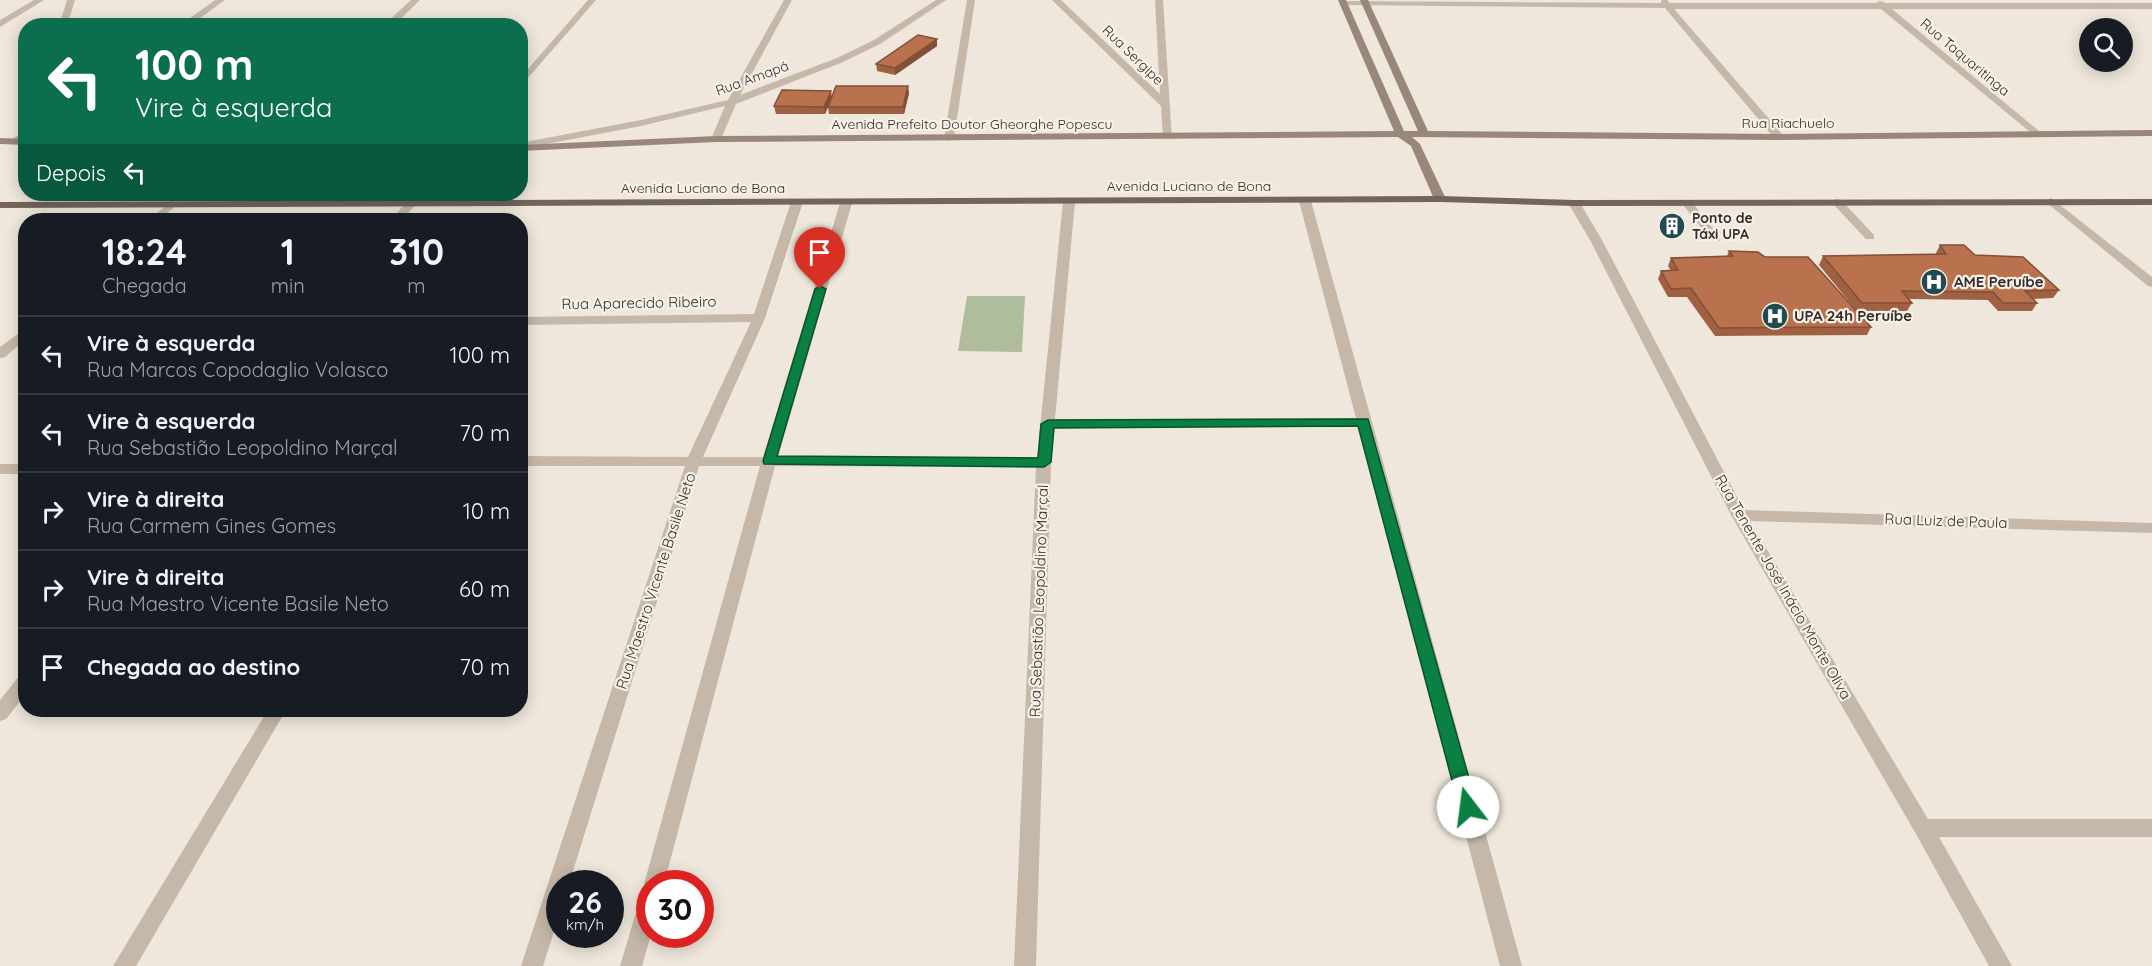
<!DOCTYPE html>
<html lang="pt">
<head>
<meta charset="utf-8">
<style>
  :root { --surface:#171b24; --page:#242831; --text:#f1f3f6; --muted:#9ea1a6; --line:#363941 }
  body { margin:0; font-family:Quicksand,sans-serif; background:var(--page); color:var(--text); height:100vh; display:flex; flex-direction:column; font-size:22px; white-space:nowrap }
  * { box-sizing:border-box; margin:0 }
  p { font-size:20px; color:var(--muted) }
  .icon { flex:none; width:33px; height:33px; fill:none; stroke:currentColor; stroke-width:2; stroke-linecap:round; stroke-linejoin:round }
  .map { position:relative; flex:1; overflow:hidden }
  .drawer { position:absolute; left:18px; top:213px; width:510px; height:504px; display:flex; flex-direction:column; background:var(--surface); border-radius:24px; box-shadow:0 3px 15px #0003 }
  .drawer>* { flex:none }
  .hud { position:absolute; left:18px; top:18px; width:510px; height:183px; border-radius:24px; box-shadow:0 3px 15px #0003; background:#0b6e4f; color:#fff; overflow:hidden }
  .controls { position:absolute; left:2079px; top:18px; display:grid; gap:12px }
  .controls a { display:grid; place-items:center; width:54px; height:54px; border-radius:50%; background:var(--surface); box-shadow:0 3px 15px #0003; font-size:30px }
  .speed { position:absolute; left:546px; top:870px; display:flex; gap:12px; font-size:30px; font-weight:700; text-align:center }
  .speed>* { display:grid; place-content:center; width:78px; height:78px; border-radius:50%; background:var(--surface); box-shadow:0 3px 15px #0003; line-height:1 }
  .speed small { font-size:15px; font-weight:400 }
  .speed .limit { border:9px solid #d22; background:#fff; color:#111 }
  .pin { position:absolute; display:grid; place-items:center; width:51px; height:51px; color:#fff; margin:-62px -26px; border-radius:50% 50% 50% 0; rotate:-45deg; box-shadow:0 0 6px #0007 }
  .pin .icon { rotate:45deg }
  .me { position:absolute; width:66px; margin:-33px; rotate:345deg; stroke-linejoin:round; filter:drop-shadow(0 0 4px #0008) }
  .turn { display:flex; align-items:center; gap:21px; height:126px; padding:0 18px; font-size:27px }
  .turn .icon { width:78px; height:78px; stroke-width:2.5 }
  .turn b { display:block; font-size:42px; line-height:51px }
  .then { display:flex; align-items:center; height:57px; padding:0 18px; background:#0003; gap:12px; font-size:22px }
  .eta { display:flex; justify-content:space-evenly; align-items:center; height:102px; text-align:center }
  .eta b { font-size:36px; font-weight:700; line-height:42px }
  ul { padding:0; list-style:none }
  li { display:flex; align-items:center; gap:18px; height:78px; padding:0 18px; border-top:2px solid var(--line) }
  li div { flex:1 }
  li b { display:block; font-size:22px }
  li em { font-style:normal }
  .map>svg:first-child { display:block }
</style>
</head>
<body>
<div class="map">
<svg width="2152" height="966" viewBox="0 0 2152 966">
  <rect width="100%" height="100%" fill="#efe7db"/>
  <!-- green -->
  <polygon fill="#afbd9d" points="967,296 1025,296 1022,352 958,351"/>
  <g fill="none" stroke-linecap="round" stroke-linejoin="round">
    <!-- lane -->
    <g fill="#c6b8a8" fill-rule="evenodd">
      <polygon points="1837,199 1841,200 1874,235 1874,239 1866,239 1833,204 1833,200"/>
      <polygon points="1687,200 1691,201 1720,237 1720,241 1712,241 1683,205 1683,201"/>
    </g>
    <!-- street -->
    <g fill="#c6b8a8" fill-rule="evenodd">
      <polygon points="34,0 44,0 0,27 0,20"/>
      <polygon points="67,0 75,0 67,26 59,26"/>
      <polygon points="215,0 225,0 189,26 179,26"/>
      <polygon points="411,0 420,0 393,26 383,26"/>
      <polygon points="588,0 596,0 520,87 520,78"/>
      <polygon points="784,0 792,0 740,95 837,58 874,40 936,0 946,0 880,44 843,62 736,104 720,141 711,139 725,106 641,126 520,149 520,143 641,120 728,100"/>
      <polygon points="967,0 975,0 954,138 949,141 944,138"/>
      <polygon points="1052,0 1061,0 1160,94 1155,0 1163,0 1172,139 1163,137 1161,106"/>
      <polygon points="1661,0 1667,0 1670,3 1876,3 1880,1 1886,3 2152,3 2152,9 1892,9 2040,132 2041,134 2036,137 1881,9 1674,9 1783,135 1783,139 1775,139 1665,8 1343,5 1339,3 1343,1 1661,3"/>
      <polygon points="26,131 26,139 18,144 10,144 10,140"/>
      <polygon points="1305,198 1311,201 1522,966 1500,966 1359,427 1054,428 1051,462 1036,966 1014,966 1036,467 775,466 664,884 650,884 651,934 642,966 620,966 640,899 643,892 647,891 644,884 760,466 699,466 569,884 560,884 560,913 543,966 521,966 685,466 520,466 520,456 688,457 751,322 520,325 520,317 754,314 791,202 797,199 801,200 803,202 765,318 703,457 763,457 840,203 846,200 850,201 852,203 778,457 1037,457 1063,202 1069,199 1075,202 1055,419 1356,418 1299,201"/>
      <polygon points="2051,198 2152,277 2152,287 2148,286 2047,203 2045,201"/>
      <polygon points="411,200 417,203 402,220 391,220 407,201"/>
      <polygon points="1574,200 1580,203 1602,240 1744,510 2152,523 2152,533 1750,521 1928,819 2152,819 2152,837 1939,837 2012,966 1989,966 1916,834 1731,515 1590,240 1568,203"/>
      <polygon points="172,201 178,204 159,220 148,220"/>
      <polygon points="26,328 26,339 5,357 0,358 0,347"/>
      <rect x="0" y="464" width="26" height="10"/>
      <polygon points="26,673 26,694 6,719 0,721 0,700 20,675"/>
      <polygon points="268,710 286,710 136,966 113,966"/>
    </g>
    <!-- secondary -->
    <g fill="#99887a" fill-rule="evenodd">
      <polygon points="1338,0 1346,0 1404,131 1418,131 1360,0 1368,0 1428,131 1779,134 2152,130 2152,136 1779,140 1412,137 1420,144 1446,199 1440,202 1434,199 1411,146 1398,137 716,142 520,151 520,145 716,136 1394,131"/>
      <polygon points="0,138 26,139 26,145 0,144"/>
    </g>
    <!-- primary -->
    <polygon fill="#74655a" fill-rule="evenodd" points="1440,196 1574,200 2152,199 2152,205 1574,206 1440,202 0,208 0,202"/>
  </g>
  <!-- wall -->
  <g fill="#a06143">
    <polygon points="937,39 937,46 895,75 877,71 876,64"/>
    <polygon points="909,93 904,114 829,114 828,107 830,101 825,114 776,114 774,106 832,98"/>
    <polygon points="1666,216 1683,221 1680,228 1668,228 1663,223"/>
    <polygon points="1940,245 1975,255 2059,290 2053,298 2033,299 2037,303 2032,311 1998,311 1988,300 1909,299 1912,303 1907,311 1857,311 1819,265 1823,256 1937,255 1936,253"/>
    <polygon points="1729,251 1765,257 1871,327 1867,335 1715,336 1687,297 1668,297 1658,279 1661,271 1671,271 1668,266 1671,258 1727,256"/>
  </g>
  <!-- shaded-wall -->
  <g fill="#824f37">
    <polygon points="937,39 937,46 895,75 895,68"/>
    <polygon points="908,86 909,93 904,114 903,107"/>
    <polygon points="831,91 832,98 825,114 824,107"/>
  </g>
  <!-- building -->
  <g fill="#ba714e" stroke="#824f37" stroke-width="1.5">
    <polygon points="918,35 937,39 895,68 876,64"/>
    <polygon points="836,86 908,86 903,107 828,107"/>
    <polygon points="782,90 831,91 824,107 774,106"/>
    <polygon points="1666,216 1680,216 1683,221 1671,220"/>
    <polygon points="1940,245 1964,245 1975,255 2023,257 2059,290 2025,291 2037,303 2003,303 1993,292 1902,291 1912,303 1862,303 1823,256 1946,254"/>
    <polygon points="1729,251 1758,252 1765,257 1808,257 1871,327 1719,328 1691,288 1671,289 1661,271 1678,270 1671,258 1733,256"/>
  </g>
  <!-- route -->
  <polygon fill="#0b8043" stroke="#07532c" stroke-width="1.5" points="820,286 826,289 777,456 1038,458 1041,424 1048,420 1368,419 1477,807 1474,813 1468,815 1462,813 1459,807 1358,426 1054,428 1051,462 1044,467 764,464 763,461 815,289"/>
  <!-- icons -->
  <defs>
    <symbol id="building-disc" viewBox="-11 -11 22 22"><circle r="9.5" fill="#214a51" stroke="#f7f1e7"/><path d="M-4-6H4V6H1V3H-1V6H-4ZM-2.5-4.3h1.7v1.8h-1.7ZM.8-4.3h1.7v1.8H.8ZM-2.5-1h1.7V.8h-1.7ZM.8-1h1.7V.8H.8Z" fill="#fff"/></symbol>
    <symbol id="hospital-disc" viewBox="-11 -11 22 22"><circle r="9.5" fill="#214a51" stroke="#f7f1e7"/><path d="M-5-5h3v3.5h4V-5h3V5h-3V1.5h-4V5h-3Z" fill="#fff"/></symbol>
  </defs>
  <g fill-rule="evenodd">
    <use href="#building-disc" x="1657" y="211" width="30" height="30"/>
    <use href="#hospital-disc" x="1919" y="267" width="30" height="30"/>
    <use href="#hospital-disc" x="1760" y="301" width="30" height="30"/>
  </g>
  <g text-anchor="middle" stroke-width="4.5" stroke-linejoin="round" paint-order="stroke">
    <!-- far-street labels -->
    <g font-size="14" fill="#342c28" stroke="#f7f1e7">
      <text transform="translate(1133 55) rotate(44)" y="5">Rua Sergipe</text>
      <text transform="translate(1965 57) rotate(40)" y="5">Rua Taquaritinga</text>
      <text transform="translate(752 78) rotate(-20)" y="5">Rua Amapá</text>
      <text x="1788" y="128">Rua Riachuelo</text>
      <text x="972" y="129">Avenida Prefeito Doutor Gheorghe Popescu</text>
      <text x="1189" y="191">Avenida Luciano de Bona</text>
      <text x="703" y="193">Avenida Luciano de Bona</text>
    </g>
    <!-- far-poi labels -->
    <g font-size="14" font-weight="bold" fill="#342c28" stroke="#f7f1e7" text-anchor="start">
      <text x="1692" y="223">Ponto de<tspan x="1692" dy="16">Táxi UPA</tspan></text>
    </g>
    <!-- poi labels -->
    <g font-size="15" font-weight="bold" fill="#342c28" stroke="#f7f1e7" text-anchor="start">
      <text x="1954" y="287">AME Peruíbe</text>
      <text x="1794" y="321">UPA 24h Peruíbe</text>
    </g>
    <!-- street labels -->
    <g font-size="15" fill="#342c28" stroke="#f7f1e7">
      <text transform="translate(639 303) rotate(-1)" y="5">Rua Aparecido Ribeiro</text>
      <text transform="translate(1946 521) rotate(2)" y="5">Rua Luiz de Paula</text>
      <text transform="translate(656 581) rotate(-72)" y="5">Rua Maestro Vicente Basile Neto</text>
      <text transform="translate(1783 587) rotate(60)" y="5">Rua Tenente José Inácio Monte Oliva</text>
      <text transform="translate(1039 601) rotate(-88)" y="5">Rua Sebastião Leopoldino Marçal</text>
    </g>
  </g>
</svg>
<div class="controls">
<a><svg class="icon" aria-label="search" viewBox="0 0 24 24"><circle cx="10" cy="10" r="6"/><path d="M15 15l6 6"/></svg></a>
</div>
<div class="speed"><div>26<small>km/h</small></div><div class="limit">30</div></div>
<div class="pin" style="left:820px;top:289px;background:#d93025"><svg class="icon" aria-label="arrive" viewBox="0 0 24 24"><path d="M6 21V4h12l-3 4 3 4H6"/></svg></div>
<svg class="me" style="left:1468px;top:807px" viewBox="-20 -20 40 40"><circle r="19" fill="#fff"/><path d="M0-13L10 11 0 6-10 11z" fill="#0b8043"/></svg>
<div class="hud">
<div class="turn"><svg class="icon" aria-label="left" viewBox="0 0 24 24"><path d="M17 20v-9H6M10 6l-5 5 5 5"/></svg><div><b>100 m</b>Vire à esquerda</div></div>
<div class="then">Depois<svg class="icon" aria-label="left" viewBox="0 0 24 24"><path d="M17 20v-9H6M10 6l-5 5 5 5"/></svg></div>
</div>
<section class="drawer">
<div class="eta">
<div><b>18:24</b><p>Chegada</p></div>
<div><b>1</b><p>min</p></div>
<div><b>310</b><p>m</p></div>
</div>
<ul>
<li><svg class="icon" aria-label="left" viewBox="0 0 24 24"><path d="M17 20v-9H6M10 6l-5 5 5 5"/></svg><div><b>Vire à esquerda</b><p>Rua Marcos Copodaglio Volasco</p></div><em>100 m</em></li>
<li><svg class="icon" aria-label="left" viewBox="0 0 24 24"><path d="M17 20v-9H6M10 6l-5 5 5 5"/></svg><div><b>Vire à esquerda</b><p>Rua Sebastião Leopoldino Marçal</p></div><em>70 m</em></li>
<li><svg class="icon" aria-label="right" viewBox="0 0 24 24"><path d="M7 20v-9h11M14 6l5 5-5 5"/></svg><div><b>Vire à direita</b><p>Rua Carmem Gines Gomes</p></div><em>10 m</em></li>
<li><svg class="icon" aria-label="right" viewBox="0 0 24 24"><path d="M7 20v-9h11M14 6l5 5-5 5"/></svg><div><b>Vire à direita</b><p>Rua Maestro Vicente Basile Neto</p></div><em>60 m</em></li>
<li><svg class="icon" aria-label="arrive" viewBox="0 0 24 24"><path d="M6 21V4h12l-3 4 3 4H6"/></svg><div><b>Chegada ao destino</b></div><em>70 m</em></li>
</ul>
</section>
</div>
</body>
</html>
